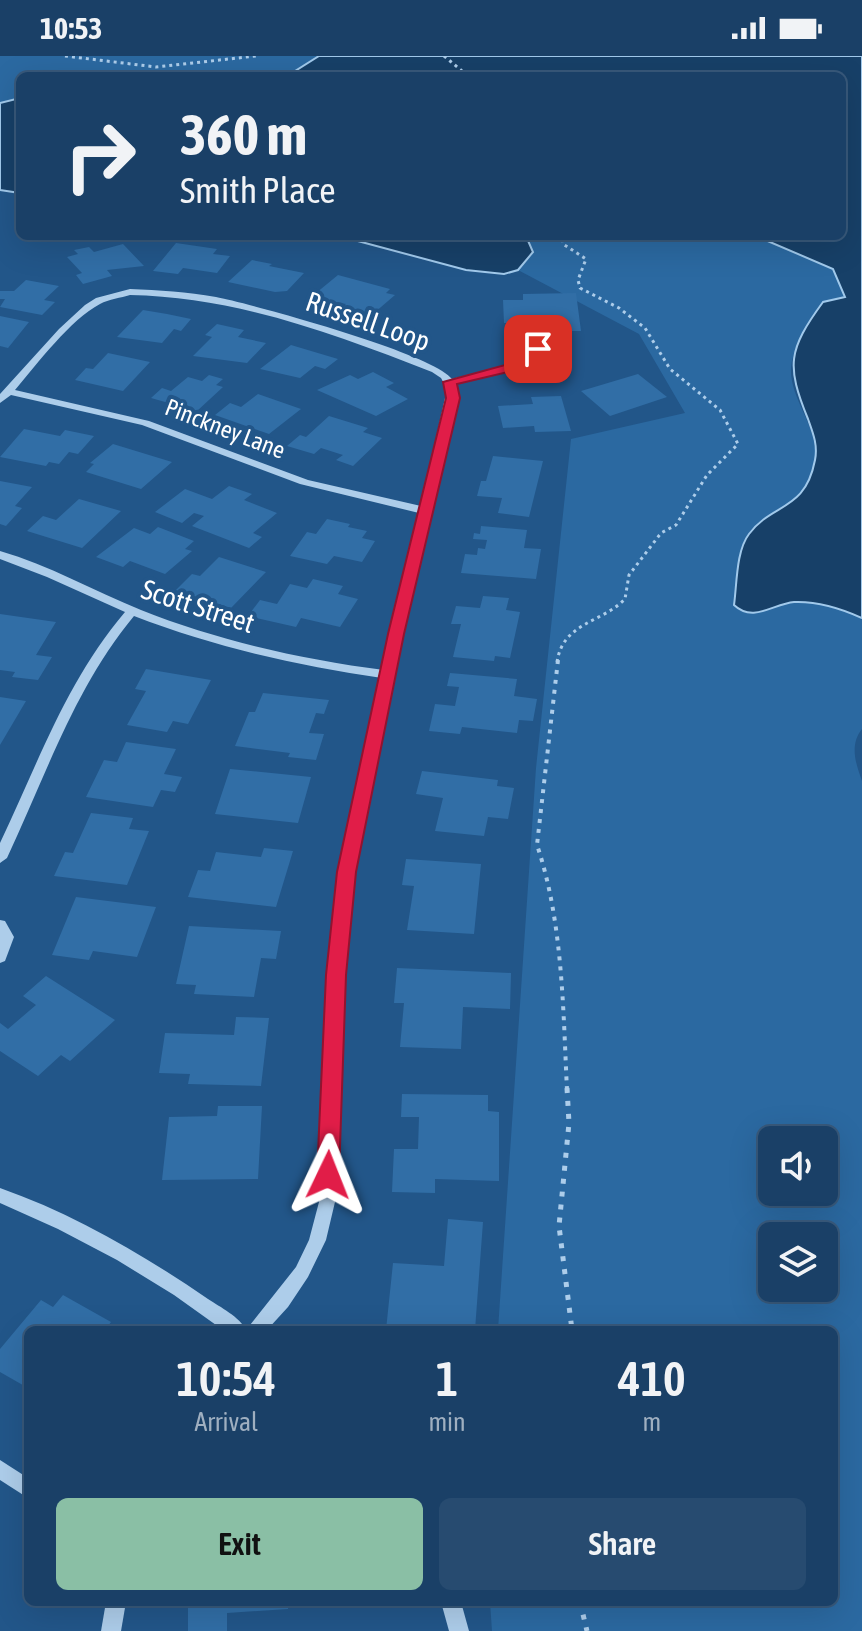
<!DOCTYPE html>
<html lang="en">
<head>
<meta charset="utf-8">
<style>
  :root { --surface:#1a4067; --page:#274b70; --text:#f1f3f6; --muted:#9fafc0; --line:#38597b; --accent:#8abfa5 }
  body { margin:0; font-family:"Asap Condensed",sans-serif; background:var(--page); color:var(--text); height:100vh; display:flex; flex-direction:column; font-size:30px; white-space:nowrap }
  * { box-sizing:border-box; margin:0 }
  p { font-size:26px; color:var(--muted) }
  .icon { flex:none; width:44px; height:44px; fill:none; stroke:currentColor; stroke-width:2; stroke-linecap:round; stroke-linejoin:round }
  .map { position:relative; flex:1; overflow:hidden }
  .panel { position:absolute; left:24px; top:1270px; width:814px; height:280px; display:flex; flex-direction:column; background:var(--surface); border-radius:12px; box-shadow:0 8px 32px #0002,0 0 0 2px var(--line) }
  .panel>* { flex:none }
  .guide { position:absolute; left:16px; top:16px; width:830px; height:168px; border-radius:12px; box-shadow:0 8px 32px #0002,0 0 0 2px var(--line); background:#1a4067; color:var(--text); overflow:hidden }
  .controls { position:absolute; left:758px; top:1070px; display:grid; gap:16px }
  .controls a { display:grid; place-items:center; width:80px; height:80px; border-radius:12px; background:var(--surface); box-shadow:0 8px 32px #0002,0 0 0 2px var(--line); font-size:40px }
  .pin { position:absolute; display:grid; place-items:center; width:68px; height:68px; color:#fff; margin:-34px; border-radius:16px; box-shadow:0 4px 12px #0006 }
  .me { position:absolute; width:88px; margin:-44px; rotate:2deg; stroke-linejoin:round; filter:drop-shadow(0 0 6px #0008) }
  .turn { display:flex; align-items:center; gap:28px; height:168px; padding:0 32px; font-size:36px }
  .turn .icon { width:104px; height:104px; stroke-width:2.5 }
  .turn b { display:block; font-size:56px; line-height:68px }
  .eta { display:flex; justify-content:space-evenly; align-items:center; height:136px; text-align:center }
  .eta b { font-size:48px; font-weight:600; line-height:56px }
  .primary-button { display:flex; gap:16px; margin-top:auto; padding:16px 32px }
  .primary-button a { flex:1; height:92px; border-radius:12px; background:var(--accent); color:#111; font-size:32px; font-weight:600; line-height:92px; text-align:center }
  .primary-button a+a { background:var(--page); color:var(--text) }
  .status { display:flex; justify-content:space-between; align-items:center; height:56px; padding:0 40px; background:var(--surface); direction:ltr }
  .status svg { height:22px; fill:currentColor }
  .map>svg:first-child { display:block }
</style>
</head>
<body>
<div class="status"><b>10:53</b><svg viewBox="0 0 49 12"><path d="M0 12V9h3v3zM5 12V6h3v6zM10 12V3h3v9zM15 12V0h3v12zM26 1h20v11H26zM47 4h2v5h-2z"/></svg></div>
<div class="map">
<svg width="862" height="1575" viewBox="0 0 862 1575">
  <rect width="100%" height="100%" fill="#225689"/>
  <!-- green -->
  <g fill="#2b69a1" fill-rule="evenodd">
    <polygon points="0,0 319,0 295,15 261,20 20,20 20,42 0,47"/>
    <path d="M526 180H756L833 213 844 238 843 243H833C821 260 802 279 794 298 778 340 831 374 811 421 796 457 758 456 746 482 737 502 737 528 734 549 771 562 764 548 795 546 819 545 840 552 862 562V673C849 689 856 708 862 725V1575H492L490 1546H834V1274H498L536 712 571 383 685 357 639 278 518 214 526 206ZM772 1084H824V1136H772ZM772 1180H824V1232H772Z"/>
  </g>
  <!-- water -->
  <g fill="#174068" stroke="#a1c9eb" stroke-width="2">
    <path d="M319 0H862V562C840 552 818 545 794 546 773 548 753 567 734 549 737 528 736 495 749 478 773 446 805 456 815 404 818 389 813 377 808 363 786 309 788 294 823 246L845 241 833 213 756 180H842V20H498L461 16 452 20H261L295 15Z"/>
    <polygon points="20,42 20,137 0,134 0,47"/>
    <polygon points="339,180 526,180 533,196 518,214 504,218 466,214"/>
  </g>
  <!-- building -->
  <g fill="#316ea6">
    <polygon points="176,187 217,193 213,198 230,200 217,217 183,212 178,218 153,215"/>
    <polygon points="123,188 144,210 107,214 112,220 83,228 76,219 82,217 67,201 78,198 74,194 89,191 94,196"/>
    <polygon points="252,204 272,208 269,210 304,217 287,235 275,236 228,226"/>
    <polygon points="338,219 390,233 386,237 395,239 367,263 338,255 346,248 310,242"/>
    <polygon points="26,224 59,230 44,244 55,246 42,259 0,251 5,243 0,243 0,235 14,235"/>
    <polygon points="576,237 581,275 550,275 549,267 504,267 503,244 523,244 523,238"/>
    <polygon points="143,254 167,258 191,263 181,275 174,273 162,287 117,281"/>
    <polygon points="0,260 29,266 8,292 0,290"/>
    <polygon points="217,268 244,274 238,281 266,287 247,307 193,300 212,281 205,279"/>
    <polygon points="291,289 338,303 325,313 315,310 300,322 260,313"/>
    <polygon points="108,297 150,306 123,335 75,324 86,312 93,313"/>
    <polygon points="373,316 394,327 386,331 408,343 376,360 317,334 350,319 358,323"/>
    <polygon points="638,318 667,341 610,360 581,335"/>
    <polygon points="209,319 223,323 216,329 223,331 197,355 151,342 162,332 171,335 188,321 202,325"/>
    <polygon points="258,338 301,353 269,378 215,359 230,347 241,351"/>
    <polygon points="561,340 571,375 535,376 534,370 503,372 498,350 533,348 531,341"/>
    <polygon points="329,360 368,372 363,376 382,382 353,410 336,404 343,399 321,392 314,398 287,390 300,379 306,381"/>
    <polygon points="24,373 60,380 65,374 94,380 78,398 69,396 59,408 49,406 46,410 0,401"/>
    <polygon points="113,388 172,406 141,433 86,416 94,408 90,407"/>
    <polygon points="493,400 543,405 529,461 498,457 502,442 477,440 481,425 486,425"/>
    <polygon points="0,425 32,431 15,450 22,452 6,470 0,468"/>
    <polygon points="229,430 252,438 244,444 277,457 253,477 262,481 249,492 192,470 204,460 194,457 182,467 155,456 185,433 212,443"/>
    <polygon points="79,443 121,455 82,492 27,475 43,460 56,464"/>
    <polygon points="327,463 350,468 348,471 367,475 362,482 375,485 362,506 334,500 327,508 290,500 307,476 316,478"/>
    <polygon points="481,470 527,474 524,492 541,493 536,523 461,517 465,498 477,499 478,492 485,493 487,484 473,483 474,477 480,478"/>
    <polygon points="158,471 194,485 185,493 192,495 165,518 130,505 123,511 96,501 134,472 150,478"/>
    <polygon points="219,501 266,516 231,552 176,534 192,518 200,520"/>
    <polygon points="313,523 343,530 338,538 358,543 340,571 301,562 296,571 248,560 260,544 277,548 290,528 307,532"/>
    <polygon points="483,540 509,542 506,554 520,556 510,602 495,600 494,605 453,601 461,568 451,568 456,550 480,552"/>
    <polygon points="0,558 56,566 36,599 52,601 38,624 12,621 15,616 0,614"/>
    <polygon points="146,613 211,624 188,668 173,665 167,676 127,669 146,635 135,633"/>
    <polygon points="450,617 517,623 514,640 537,643 533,665 519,664 517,677 462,671 460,678 429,675 435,648 455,650 459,631 447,630"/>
    <polygon points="263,637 329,644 324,658 316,657 309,677 324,678 316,704 288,701 290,697 235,690 249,656 255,656"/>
    <polygon points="0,641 26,645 0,689"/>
    <polygon points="126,686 176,693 164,718 182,721 175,736 161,734 153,751 86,741 104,704 117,706"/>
    <polygon points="230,713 311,721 298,767 215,758"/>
    <polygon points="422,715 498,724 497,730 514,732 508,763 488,761 484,780 435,775 443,742 416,738"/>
    <polygon points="91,757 133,762 129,773 149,775 127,829 54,820 65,796 73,797"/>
    <polygon points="264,792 293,795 276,851 188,841 198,814 210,815 216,796 261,801"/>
    <polygon points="406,803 481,808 474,878 407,874 414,830 402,829"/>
    <polygon points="76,841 156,851 137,901 93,895 89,904 52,899"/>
    <polygon points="189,870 281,875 276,903 261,902 254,941 194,938 196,929 176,928"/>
    <polygon points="397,912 511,917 510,953 463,951 461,993 400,991 404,947 394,947"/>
    <polygon points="46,920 115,964 70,1005 61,999 38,1020 0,995 0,967 8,973 36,949 23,940"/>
    <polygon points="236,961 269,962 261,1030 188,1028 190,1018 159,1017 165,977 234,979"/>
    <polygon points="402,1038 488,1039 488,1055 499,1056 499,1125 435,1123 435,1137 392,1136 394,1093 418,1093 419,1061 401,1061"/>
    <polygon points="218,1050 262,1050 258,1123 162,1124 169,1061 217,1060"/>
    <polygon points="448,1163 483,1166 475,1274 386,1274 393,1207 444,1210"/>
    <polygon points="63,1239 111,1266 105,1274 28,1274 28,1332 0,1316 0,1293 41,1244 53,1251"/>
    <polygon points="188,1546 288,1546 288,1553 227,1557 227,1575 188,1575"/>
  </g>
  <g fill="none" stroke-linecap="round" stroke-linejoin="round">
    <!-- path-far2 -->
    <g stroke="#adcdea" stroke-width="3" stroke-dasharray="3 4" stroke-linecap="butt">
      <polyline points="65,0 156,11 256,0"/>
      <polyline points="444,0 468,20"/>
      <path d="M557 606C563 566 602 567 625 543L629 519 661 477 676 469 707 419 738 388 720 354 670 313 645 272 619 252 580 232 578 224 586 203 563 188 562 180"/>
    </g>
    <!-- path-far1 -->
    <path stroke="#adcdea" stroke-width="4" stroke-dasharray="4 6" stroke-linecap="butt" d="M558 604 537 789C563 866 563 954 567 1034"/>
    <!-- path -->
    <g stroke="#adcdea" stroke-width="5" stroke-dasharray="5 8" stroke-linecap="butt">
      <polyline points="567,1032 569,1067 559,1170 572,1274"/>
      <polyline points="580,1546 587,1575"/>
    </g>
    <!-- minor -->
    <g fill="#adcdea" fill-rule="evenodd">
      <path d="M130 233C159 234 187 236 216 241 252 248 435 298 452 323L511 308V303C528 284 554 289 572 303L568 317 539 323 523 320 514 314 455 328 457 333 353 816 344 919 335 1146 326 1184 308 1221 288 1251 267 1274H246L296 1211 309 1184 319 1146 328 919 339 816 382 622C297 610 215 591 134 560 75 631 46 719 7 802L0 807V787C38 707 67 624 125 556L47 521 0 503V495C49 509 94 535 141 554 219 585 301 603 384 614L419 457 300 428 142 369 11 339 0 347V338L59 273 85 249 96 242ZM130 239C236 241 335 278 432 316L441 322 447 333 421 450 308 424 149 365 15 334C37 308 71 263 100 248 109 243 121 242 130 239ZM546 296 562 304 559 313 539 317 521 309 520 305 525 300Z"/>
      <polygon points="0,864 5,865 14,881 5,905 0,907"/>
      <path d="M0 1132C74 1158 144 1199 208 1243 220 1251 240 1261 246 1274H223L174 1239 117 1204 58 1173 0 1147Z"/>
      <polygon points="0,1404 28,1422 28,1442 0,1424"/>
      <polygon points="106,1546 126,1546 121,1575 101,1575"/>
      <polygon points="441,1546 461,1546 469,1575 449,1575"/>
    </g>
  </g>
  <!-- route -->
  <polygon fill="#e11d48" stroke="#92132f" stroke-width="2" points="538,289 545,293 543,296 527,299 521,313 457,328 460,342 404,578 356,816 346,919 339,1119 335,1125 320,1125 317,1119 326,919 337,816 388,578 446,342 443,326 509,308 517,294"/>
  <g text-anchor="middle" stroke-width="8" stroke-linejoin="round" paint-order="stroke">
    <!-- far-street labels -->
    <g font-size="24" fill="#fff" stroke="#225689">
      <text transform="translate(225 373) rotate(21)" y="8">Pinckney Lane</text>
    </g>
    <!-- street labels -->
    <g font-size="28" fill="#fff" stroke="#225689">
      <text transform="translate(368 265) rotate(19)" y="10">Russell Loop</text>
      <text transform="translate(198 550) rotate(18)" y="10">Scott Street</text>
    </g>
  </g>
</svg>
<div class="controls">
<a><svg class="icon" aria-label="sound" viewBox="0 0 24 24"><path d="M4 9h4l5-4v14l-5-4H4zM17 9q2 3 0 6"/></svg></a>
<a><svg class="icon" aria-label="layers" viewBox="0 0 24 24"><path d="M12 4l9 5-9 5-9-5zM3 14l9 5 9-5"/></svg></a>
</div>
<div class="pin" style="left:538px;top:293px;background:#d93025"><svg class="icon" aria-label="arrive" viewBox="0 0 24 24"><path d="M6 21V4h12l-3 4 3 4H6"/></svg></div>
<svg class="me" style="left:328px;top:1119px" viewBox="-20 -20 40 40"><path d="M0-17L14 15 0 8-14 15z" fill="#e11d48" stroke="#fff" stroke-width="4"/></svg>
<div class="guide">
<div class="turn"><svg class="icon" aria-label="right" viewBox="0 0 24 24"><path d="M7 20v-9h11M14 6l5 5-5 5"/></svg><div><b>360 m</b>Smith Place</div></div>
</div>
<section class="panel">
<div class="eta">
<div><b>10:54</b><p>Arrival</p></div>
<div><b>1</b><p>min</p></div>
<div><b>410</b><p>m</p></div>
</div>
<div class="primary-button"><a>Exit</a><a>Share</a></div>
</section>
</div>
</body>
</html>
